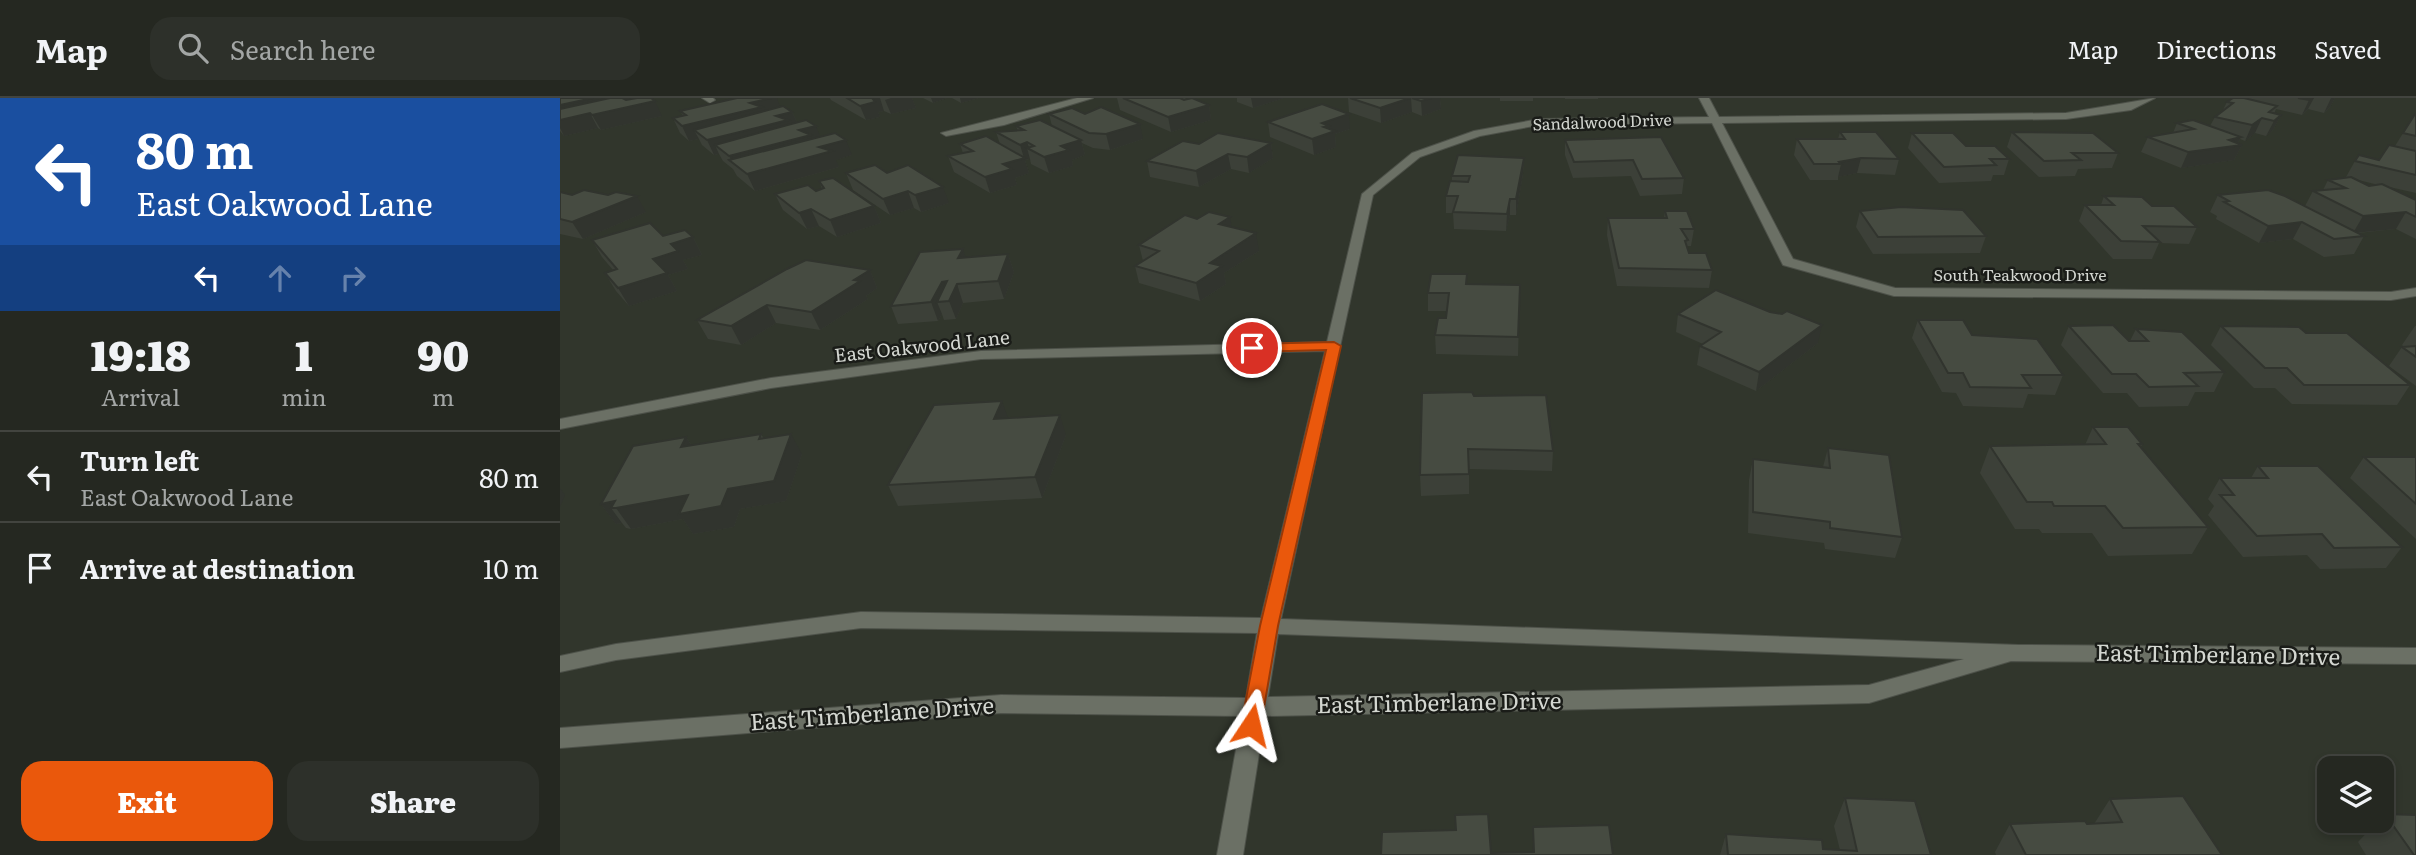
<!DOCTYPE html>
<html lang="en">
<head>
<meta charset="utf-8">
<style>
  :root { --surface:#252821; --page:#2d302a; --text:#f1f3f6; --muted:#a3a6a5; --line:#42443f; --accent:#ea580c }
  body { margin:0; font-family:Literata,serif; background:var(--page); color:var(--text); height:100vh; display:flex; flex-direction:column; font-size:26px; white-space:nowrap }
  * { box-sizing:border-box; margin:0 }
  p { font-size:23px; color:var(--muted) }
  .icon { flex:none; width:38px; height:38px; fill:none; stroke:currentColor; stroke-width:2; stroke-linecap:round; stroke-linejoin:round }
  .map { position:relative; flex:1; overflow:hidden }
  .panel { display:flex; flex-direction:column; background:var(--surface); width:560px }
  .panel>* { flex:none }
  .hud { background:#1a4fa0; color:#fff; overflow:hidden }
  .fabs { position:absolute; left:1757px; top:658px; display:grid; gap:14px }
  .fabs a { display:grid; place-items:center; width:77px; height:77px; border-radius:14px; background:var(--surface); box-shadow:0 4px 10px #0003,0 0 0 2px var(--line); font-size:35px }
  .pin { position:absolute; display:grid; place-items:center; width:60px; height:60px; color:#fff; margin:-30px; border:4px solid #fff; border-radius:50%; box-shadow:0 2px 7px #0007 }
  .me { position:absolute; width:77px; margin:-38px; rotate:10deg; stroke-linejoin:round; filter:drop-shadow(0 0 5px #0008) }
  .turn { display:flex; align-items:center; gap:24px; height:147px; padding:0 21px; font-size:32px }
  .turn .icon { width:91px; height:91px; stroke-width:2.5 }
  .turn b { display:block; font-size:49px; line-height:60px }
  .lanes { display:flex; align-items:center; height:66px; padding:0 21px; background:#0003; justify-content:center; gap:35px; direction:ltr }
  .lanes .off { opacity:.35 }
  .eta { display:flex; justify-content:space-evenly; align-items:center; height:119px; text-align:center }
  .eta b { font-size:42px; font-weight:800; line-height:49px }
  .button { display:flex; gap:14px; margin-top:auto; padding:14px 21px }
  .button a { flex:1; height:80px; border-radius:21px; background:var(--accent); color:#fff; font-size:28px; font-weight:800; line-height:80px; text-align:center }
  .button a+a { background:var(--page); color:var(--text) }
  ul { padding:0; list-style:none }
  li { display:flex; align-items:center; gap:21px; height:91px; padding:0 21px; border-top:2px solid var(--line) }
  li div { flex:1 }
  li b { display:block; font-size:26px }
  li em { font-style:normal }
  header { display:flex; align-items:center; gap:42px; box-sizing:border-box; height:98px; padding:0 35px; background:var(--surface); border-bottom:2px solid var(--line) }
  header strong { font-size:33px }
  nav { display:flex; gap:38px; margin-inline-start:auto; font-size:24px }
  .search { width:490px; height:63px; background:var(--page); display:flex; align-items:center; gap:18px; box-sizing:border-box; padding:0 24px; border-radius:21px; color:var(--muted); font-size:26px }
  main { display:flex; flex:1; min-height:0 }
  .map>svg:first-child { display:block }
</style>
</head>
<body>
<header>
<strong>Map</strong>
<div class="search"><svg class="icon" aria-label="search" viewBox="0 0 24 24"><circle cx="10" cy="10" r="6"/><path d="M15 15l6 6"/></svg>Search here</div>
<nav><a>Map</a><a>Directions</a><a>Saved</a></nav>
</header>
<main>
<section class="panel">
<div class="hud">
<div class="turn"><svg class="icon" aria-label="left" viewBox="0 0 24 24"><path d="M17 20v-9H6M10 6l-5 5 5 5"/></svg><div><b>80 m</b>East Oakwood Lane</div></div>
<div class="lanes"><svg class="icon" aria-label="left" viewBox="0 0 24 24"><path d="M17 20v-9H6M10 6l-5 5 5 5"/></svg><svg class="icon off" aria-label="ahead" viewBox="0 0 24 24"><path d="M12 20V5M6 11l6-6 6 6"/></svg><svg class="icon off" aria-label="right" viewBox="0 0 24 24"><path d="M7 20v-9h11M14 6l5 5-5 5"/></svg></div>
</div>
<div class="eta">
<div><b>19:18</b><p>Arrival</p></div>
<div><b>1</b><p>min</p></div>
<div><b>90</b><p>m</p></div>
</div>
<ul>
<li><svg class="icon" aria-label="left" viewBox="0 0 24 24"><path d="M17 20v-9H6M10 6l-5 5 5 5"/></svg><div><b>Turn left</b><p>East Oakwood Lane</p></div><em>80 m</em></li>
<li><svg class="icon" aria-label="arrive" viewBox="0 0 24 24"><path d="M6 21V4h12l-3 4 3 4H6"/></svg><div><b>Arrive at destination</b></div><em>10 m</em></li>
</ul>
<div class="button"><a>Exit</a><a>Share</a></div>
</section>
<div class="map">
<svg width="1856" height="757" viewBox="0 0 1856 757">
  <rect width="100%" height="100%" fill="#31362c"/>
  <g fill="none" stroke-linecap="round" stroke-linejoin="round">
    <defs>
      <g id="minor">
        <polygon points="142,0 153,0 155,2 150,5"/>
        <polygon points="517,0 533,0 444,27 386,38 381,35"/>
        <path d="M1139 0H1149L1159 19 1506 15 1595 0 1571 12 1506 21 1162 25 1233 161 1335 190 1831 194 1856 190V198L1831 202 1334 198 1223 167 1152 25 979 27 920 38 860 59 813 97 721 521 1459 547 1856 550V566L1451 563 1309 605 705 618 683 757H657L682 618 441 615 0 650V630L441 597 686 600 697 535 301 530 56 562 0 574V558L56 546 301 514 701 520 765 253 421 261 211 290 0 331V321L211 280 421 253 767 244 802 96 852 55 914 33 979 21 1149 19ZM718 536 1404 561 1309 587 708 599Z"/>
      </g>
    </defs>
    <!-- minor casing -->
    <use href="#minor" stroke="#4d5149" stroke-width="2"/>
    <!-- minor -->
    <use href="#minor" fill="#6b7065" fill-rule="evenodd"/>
  </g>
  <!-- wall -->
  <g fill="#3c4038" fill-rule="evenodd">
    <polygon points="0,0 102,18 41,32 38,30 4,38 0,33"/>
    <polygon points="270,0 352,0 356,10 331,16 324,13 318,14 320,19 306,22 271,2"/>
    <polygon points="363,0 387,0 373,5"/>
    <polygon points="392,0 419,0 401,5"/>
    <polygon points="557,0 625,0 626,1 649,7 651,22 611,34 560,12"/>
    <polygon points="677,0 724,0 693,10 677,4"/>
    <polygon points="788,0 880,0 881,11 862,18 852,14 821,25 789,14"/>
    <rect x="940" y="0" width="33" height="3"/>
    <rect x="1005" y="0" width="33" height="1"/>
    <polygon points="1673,0 1775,0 1770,9 1764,15 1748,11 1742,17 1716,11 1714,16 1721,17 1713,32 1706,38 1695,35 1685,43 1680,41 1678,45 1682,47 1674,62 1621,70 1581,54 1588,39 1613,35 1617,25 1650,28 1655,19 1663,12 1667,4"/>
    <polygon points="220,9 232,14 237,24 292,57 275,62 279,69 195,93 177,78 173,71 163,63 159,56 154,57 142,47 139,41 129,43 120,35 113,20 123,18 120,13"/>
    <polygon points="489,16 583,41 550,52 533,50 522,45 525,57 512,62 513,68 489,75 471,66 470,61 465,62 469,75 455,80 457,87 430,95 394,74 388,58 403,55 400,46 440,46 436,34 458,33 456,28 492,28"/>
    <path d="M1855 16H1856V95L1825 88 1856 102V141L1836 131 1798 135 1804 138 1794 156 1764 159 1733 141 1699 145 1656 121 1657 118 1650 114 1658 97 1745 108 1753 93 1763 92 1768 82 1789 80 1786 79 1795 63 1819 62 1835 48ZM1794 81 1819 87 1809 88Z"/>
    <polygon points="708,24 790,31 775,36 776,49 754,57 710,39"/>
    <polygon points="1280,34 1339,61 1335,77 1297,75 1278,79 1278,82 1250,82 1234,57 1237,41 1278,41"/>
    <polygon points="1452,34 1558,55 1552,70 1518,71 1515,78 1479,79 1447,49"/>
    <polygon points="1352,35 1406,48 1449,61 1444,77 1433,77 1431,83 1379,85 1348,50"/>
    <polygon points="1101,39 1124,80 1122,96 1080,98 1071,78 1013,80 1005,57 1005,42"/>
    <polygon points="711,45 713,60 689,75 671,71 639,89 590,79 587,63 639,46"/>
    <polygon points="964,60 963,76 956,117 950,117 946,133 894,131 893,115 886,115 886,98 892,83 892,78"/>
    <polygon points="286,75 327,75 389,105 361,114 354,110 330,117 293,92"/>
    <polygon points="259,83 314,108 321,125 277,139 259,128 247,131 223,112 215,96 256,93 262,91"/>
    <polygon points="0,94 86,114 23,141 0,136"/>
    <polygon points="1544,98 1592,108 1637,129 1629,146 1599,145 1592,161 1553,161 1519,123 1525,107 1541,107"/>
    <polygon points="1105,113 1134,131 1131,148 1127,148 1129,155 1152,172 1149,190 1057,188 1047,137 1048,120 1104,120"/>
    <polygon points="1300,113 1426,138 1420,155 1313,156 1296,129"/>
    <polygon points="672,129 699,153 664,175 666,186 640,203 579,185 575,168 583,163 579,147"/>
    <polygon points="103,138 133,139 142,157 123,162 128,171 108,177 117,193 69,208 56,193 45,175 53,172 42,159 32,142"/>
    <polygon points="448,156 454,174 444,201 403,205 396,221 384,222 382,216 378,223 338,226 331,208 406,160"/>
    <polygon points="310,172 317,190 306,198 308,201 260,232 216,225 181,247 148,241 137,222"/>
    <polygon points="908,186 960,187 958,258 876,256 875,237 886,220 887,213 868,213 868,195"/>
    <polygon points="1210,214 1222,216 1258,245 1196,293 1137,267 1140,248 1143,246 1116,234 1118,216"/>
    <polygon points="1358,222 1412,237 1503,277 1495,297 1468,296 1463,310 1403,308 1396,295 1382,294 1352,240"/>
    <polygon points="1509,228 1569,243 1570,243 1576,231 1664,274 1654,294 1635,294 1628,308 1579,309 1567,295 1543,295 1501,247"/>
    <polygon points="1661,228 1746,235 1850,287 1837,307 1732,306 1715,290 1694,290 1651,247"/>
    <polygon points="1855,228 1856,228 1856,288 1829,268 1842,249 1844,249 1842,247"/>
    <polygon points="914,298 993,353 992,373 909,371 909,396 861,398 860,377"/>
    <polygon points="1533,329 1582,346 1581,349 1648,429 1632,456 1548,458 1532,435 1482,435 1479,431 1455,431 1420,375 1430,348 1525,347"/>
    <polygon points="201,336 204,341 242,356 226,403 180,411 174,429 133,436 123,421 71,431 66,430 62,425 56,426 41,406 126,339 132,348"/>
    <polygon points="506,337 482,400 338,408 328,387"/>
    <polygon points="1268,350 1342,439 1335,460 1265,451 1264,445 1188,435 1189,382 1193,361 1263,369"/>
    <polygon points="1804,359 1856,359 1856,441 1790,380"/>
    <polygon points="1698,368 1842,449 1826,470 1760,471 1747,457 1683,459 1648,417 1654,408 1648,401 1660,380 1691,380"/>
    <polygon points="1285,700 1371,757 1160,757 1166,736 1263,751 1280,752 1274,728"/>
    <polygon points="1550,701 1662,757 1436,757 1435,754 1450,726 1534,726"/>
    <polygon points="1825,716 1856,757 1806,757 1798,744 1818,723 1822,723 1822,719"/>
  </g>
  <!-- shaded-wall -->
  <g fill="#31342e">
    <polygon points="33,0 76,0 95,3 102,18 41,32 32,17 68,8 31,17 38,30 4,38 0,30 0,7"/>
    <polygon points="211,0 217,0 222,13 134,32 139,41 129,43 122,28 190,5"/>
    <polygon points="312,0 320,0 324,13 318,14 320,19 306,22 300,8"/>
    <polygon points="331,0 352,0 356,10 331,16 325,2"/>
    <polygon points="371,0 387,0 373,5"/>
    <polygon points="400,0 419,0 401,5"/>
    <polygon points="691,0 724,0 693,10"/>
    <polygon points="851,0 852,14 821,25 820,10"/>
    <polygon points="871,0 880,0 881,11 862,18 861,3"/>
    <polygon points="1752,0 1754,0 1748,11 1742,17 1749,2"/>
    <polygon points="1771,0 1775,0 1770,9 1764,15"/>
    <polygon points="649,7 651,22 611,34 608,19"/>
    <polygon points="232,14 239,28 155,47 159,56 154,57 147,42 216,18"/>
    <polygon points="789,16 790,31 775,36 776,49 754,57 752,41 762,25"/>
    <polygon points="1721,17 1713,32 1706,38 1714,23"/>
    <polygon points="1702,20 1695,35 1685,43 1692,27"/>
    <polygon points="580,26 583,41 550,52 546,36"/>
    <polygon points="256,28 262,43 172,64 169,58 239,32"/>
    <polygon points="1681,39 1677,47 1682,47 1674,62 1621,70 1628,54"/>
    <polygon points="286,42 292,57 276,62 279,69 195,93 187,76 259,49"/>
    <polygon points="521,42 525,57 512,62 513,68 489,75 484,59 501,48"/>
    <polygon points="467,44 470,52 467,50 470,61 465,62 469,75 455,80 457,87 430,95 425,79 443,66 464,60 460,47"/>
    <polygon points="711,45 713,60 689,75 687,59"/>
    <polygon points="668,56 671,71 639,89 636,73"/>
    <polygon points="964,60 963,76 956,117 956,101"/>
    <polygon points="1301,60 1297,75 1278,79 1281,66 1279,64"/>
    <polygon points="383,89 389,105 361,114 355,97"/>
    <polygon points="348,93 354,110 330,117 323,101"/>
    <polygon points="77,98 86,114 23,141 12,124"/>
    <polygon points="950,101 950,117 946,133 947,116"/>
    <polygon points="314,108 321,125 277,139 270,122"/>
    <polygon points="251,111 259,128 247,131 239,115"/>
    <polygon points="1846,114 1836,131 1793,135 1803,118"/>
    <polygon points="670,119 673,136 659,126"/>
    <polygon points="1742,124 1733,141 1699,145 1708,128"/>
    <polygon points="696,135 699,153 664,175 666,186 640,203 636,185 650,165"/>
    <polygon points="133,139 142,157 123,162 128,171 108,177 117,193 69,208 58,190 111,146"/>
    <polygon points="403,151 409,169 398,160"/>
    <polygon points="448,156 454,174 444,201 438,183"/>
    <polygon points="310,172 317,190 306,198 308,201 260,232 251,214 294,182"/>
    <polygon points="387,183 397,186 403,205 396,221 389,203 377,204 382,216 378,223 371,204 382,184"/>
    <polygon points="207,207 216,225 181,247 171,228"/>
    <polygon points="1262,227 1258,245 1196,293 1199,274"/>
    <polygon points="442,303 449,323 434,321"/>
    <polygon points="500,317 506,337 482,400 475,379"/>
    <polygon points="231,336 242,356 226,403 180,411 174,429 133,436 123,421 71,431 56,410 51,410 62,425 56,426 41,406 168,391"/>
    <polygon points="126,339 139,359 121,349"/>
    <polygon points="0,390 5,397 0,409"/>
  </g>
  <!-- building -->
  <g fill="#464b41" stroke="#31342e" stroke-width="2">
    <polygon points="0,0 33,0 0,7"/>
    <polygon points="50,0 69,0 64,1 66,2 77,0 91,0 95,3 32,17 30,15 0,22 0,11"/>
    <polygon points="177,0 211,0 190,5 202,9 122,28 113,20 126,17 120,13"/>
    <polygon points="287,0 312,0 315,4 300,8"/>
    <polygon points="563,0 620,0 624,2 632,0 649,7 608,19"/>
    <polygon points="790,0 850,0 820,10"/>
    <polygon points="852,0 871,0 861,3"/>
    <polygon points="1673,0 1684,0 1717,8 1709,14 1721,17 1714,23 1702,20 1692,27 1655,19 1673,5 1667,4"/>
    <polygon points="1738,0 1752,0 1749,2"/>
    <polygon points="762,6 789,16 762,25 769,28 764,29 775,33 752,41 708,24"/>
    <polygon points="223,8 232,14 216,18 228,22 147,42 134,32"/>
    <polygon points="541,9 580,26 546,36 529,35 489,16 512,10 525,16"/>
    <polygon points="1855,16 1856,16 1856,38 1843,35"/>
    <polygon points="246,22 256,28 239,32 251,37 169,58 155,47"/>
    <polygon points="480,22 521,42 501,48 509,52 484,59 467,50 474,48 467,44 460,47 436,34 464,32 456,28"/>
    <polygon points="1633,22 1681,39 1669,42 1682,47 1628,54 1588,39 1634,31 1617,25"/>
    <polygon points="1280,34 1316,34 1339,61 1301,60 1279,64 1281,66 1254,66 1237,41 1285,41"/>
    <polygon points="1452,34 1533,35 1558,55 1512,55 1521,62 1484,63"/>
    <polygon points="275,35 286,42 259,49 272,53 187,76 169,62"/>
    <polygon points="658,35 711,45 687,59 668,56 636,73 587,63 623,43 639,46"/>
    <polygon points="1352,35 1393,35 1406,48 1435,48 1449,61 1430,61 1436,67 1384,69"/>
    <polygon points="426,38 465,60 443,66 452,71 425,79 388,58 413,53 400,46"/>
    <polygon points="1101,39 1124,80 1082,81 1073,62 1014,64 1005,42"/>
    <polygon points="1829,47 1856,53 1856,77 1795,63 1799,57 1819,62"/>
    <polygon points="898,57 964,60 956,101 950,101 947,116 893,114 898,98 886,98 890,83 908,84 910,78 892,78"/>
    <polygon points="315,67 327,75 348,67 383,89 355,97 348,93 323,101 286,75"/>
    <polygon points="1791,79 1809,88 1822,86 1856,102 1856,119 1846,114 1803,118 1753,93 1786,90 1768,82"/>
    <polygon points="273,80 314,108 270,122 251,111 239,115 215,96 248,87 256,93 264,90 259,83"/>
    <polygon points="24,92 48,97 56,94 77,98 12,124 0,121 0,94 12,97"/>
    <polygon points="1708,92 1725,98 1804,138 1774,141 1742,124 1708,128 1664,104 1669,103 1658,97"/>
    <polygon points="1544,98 1582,99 1592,108 1614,108 1637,129 1583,128 1600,144 1561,143 1525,107 1554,107"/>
    <polygon points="1341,109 1403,112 1426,138 1318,139 1300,113"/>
    <polygon points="1105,113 1127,113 1134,131 1121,131 1128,142 1125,143 1129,155 1146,155 1152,172 1059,170 1048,120 1107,120"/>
    <polygon points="649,114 670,119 659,126 696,135 650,165 662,168 636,185 575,168 599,153 579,147 625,117 637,121"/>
    <polygon points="90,125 103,138 125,132 133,139 111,146 118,153 93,161 107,175 58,190 45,175 57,171 32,142"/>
    <polygon points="403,151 398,160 448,156 438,183 397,186 389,203 377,204 387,183 382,184 371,204 331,208 360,154"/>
    <polygon points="246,162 310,172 294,182 300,183 251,214 207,207 171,228 137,222 227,171"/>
    <polygon points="871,176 907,176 906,186 960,187 958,239 875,237 878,220 886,220 889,195 868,195"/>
    <polygon points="1156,192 1210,214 1222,216 1227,213 1262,227 1199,274 1140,248 1161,234 1118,216"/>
    <polygon points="1358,222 1403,222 1412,237 1477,241 1503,277 1462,277 1471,290 1410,289 1403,275 1388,275"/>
    <polygon points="1553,227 1569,243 1588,243 1576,231 1622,234 1664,274 1624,275 1638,288 1589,289 1576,276 1552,276 1509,228"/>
    <polygon points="1661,228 1739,229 1746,235 1787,235 1850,287 1744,287 1727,270 1705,270"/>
    <polygon points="1856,248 1856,259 1842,249"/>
    <polygon points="912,294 914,298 986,297 993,353 908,351 909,376 860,377 862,295"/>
    <polygon points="442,303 434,321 500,317 475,379 328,387 374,307"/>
    <polygon points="1533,329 1568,329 1582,346 1578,346 1648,429 1563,430 1545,408 1494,408 1492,404 1467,404 1430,348 1546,346"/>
    <polygon points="201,336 199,341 231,336 214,383 168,391 161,408 119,416 128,397 56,410 51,410 55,403 41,406 73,348 126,339 121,349"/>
    <polygon points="1268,350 1329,357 1342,439 1270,430 1270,424 1193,414 1193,361 1270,370"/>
    <polygon points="1804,359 1856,359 1856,406"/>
    <polygon points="1698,368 1758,368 1842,449 1774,450 1762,436 1697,438 1660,397 1674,397 1660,380 1708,380"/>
    <polygon points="1623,698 1662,757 1466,757 1450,726 1525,723 1527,726 1562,724 1550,701"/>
    <polygon points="1285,700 1355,703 1371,757 1168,757 1166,736 1262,742 1263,751 1297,753"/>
    <polygon points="928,716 931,755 974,754 973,729 1049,727 1053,757 821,757 822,734 896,732 895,717"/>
    <polygon points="1825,716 1856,717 1856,757 1854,757"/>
  </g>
  <!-- route -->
  <polygon fill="#ea580c" stroke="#983908" stroke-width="2" points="774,244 781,248 718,528 701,627 698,633 691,636 684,633 681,627 700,528 766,252 692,254 686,250 692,246"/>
  <g text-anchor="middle" stroke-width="5" stroke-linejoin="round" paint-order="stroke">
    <!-- far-street labels -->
    <g font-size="16" fill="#d4d7d1" stroke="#1a1c18">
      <text transform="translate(1042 24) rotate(-2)" y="6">Sandalwood Drive</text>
      <text x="1460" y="183">South Teakwood Drive</text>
    </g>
    <!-- street labels -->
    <g font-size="19" fill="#d4d7d1" stroke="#1a1c18">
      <text transform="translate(362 248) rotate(-6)" y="7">East Oakwood Lane</text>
    </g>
    <!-- near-street labels -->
    <g font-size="23" fill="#d4d7d1" stroke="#1a1c18">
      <text transform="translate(1658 557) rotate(1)" y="8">East Timberlane Drive</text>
      <text transform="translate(879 605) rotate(-1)" y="8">East Timberlane Drive</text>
      <text transform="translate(312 616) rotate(-4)" y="8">East Timberlane Drive</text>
    </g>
  </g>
</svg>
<div class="fabs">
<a><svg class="icon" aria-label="layers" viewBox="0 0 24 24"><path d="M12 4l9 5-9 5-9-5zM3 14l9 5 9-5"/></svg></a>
</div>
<div class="pin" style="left:692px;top:250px;background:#d93025"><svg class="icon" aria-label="arrive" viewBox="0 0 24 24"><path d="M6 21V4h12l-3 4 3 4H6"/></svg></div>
<svg class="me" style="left:691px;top:627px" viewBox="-20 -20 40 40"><path d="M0-17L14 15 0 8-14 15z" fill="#ea580c" stroke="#fff" stroke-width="4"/></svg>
</div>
</main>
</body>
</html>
